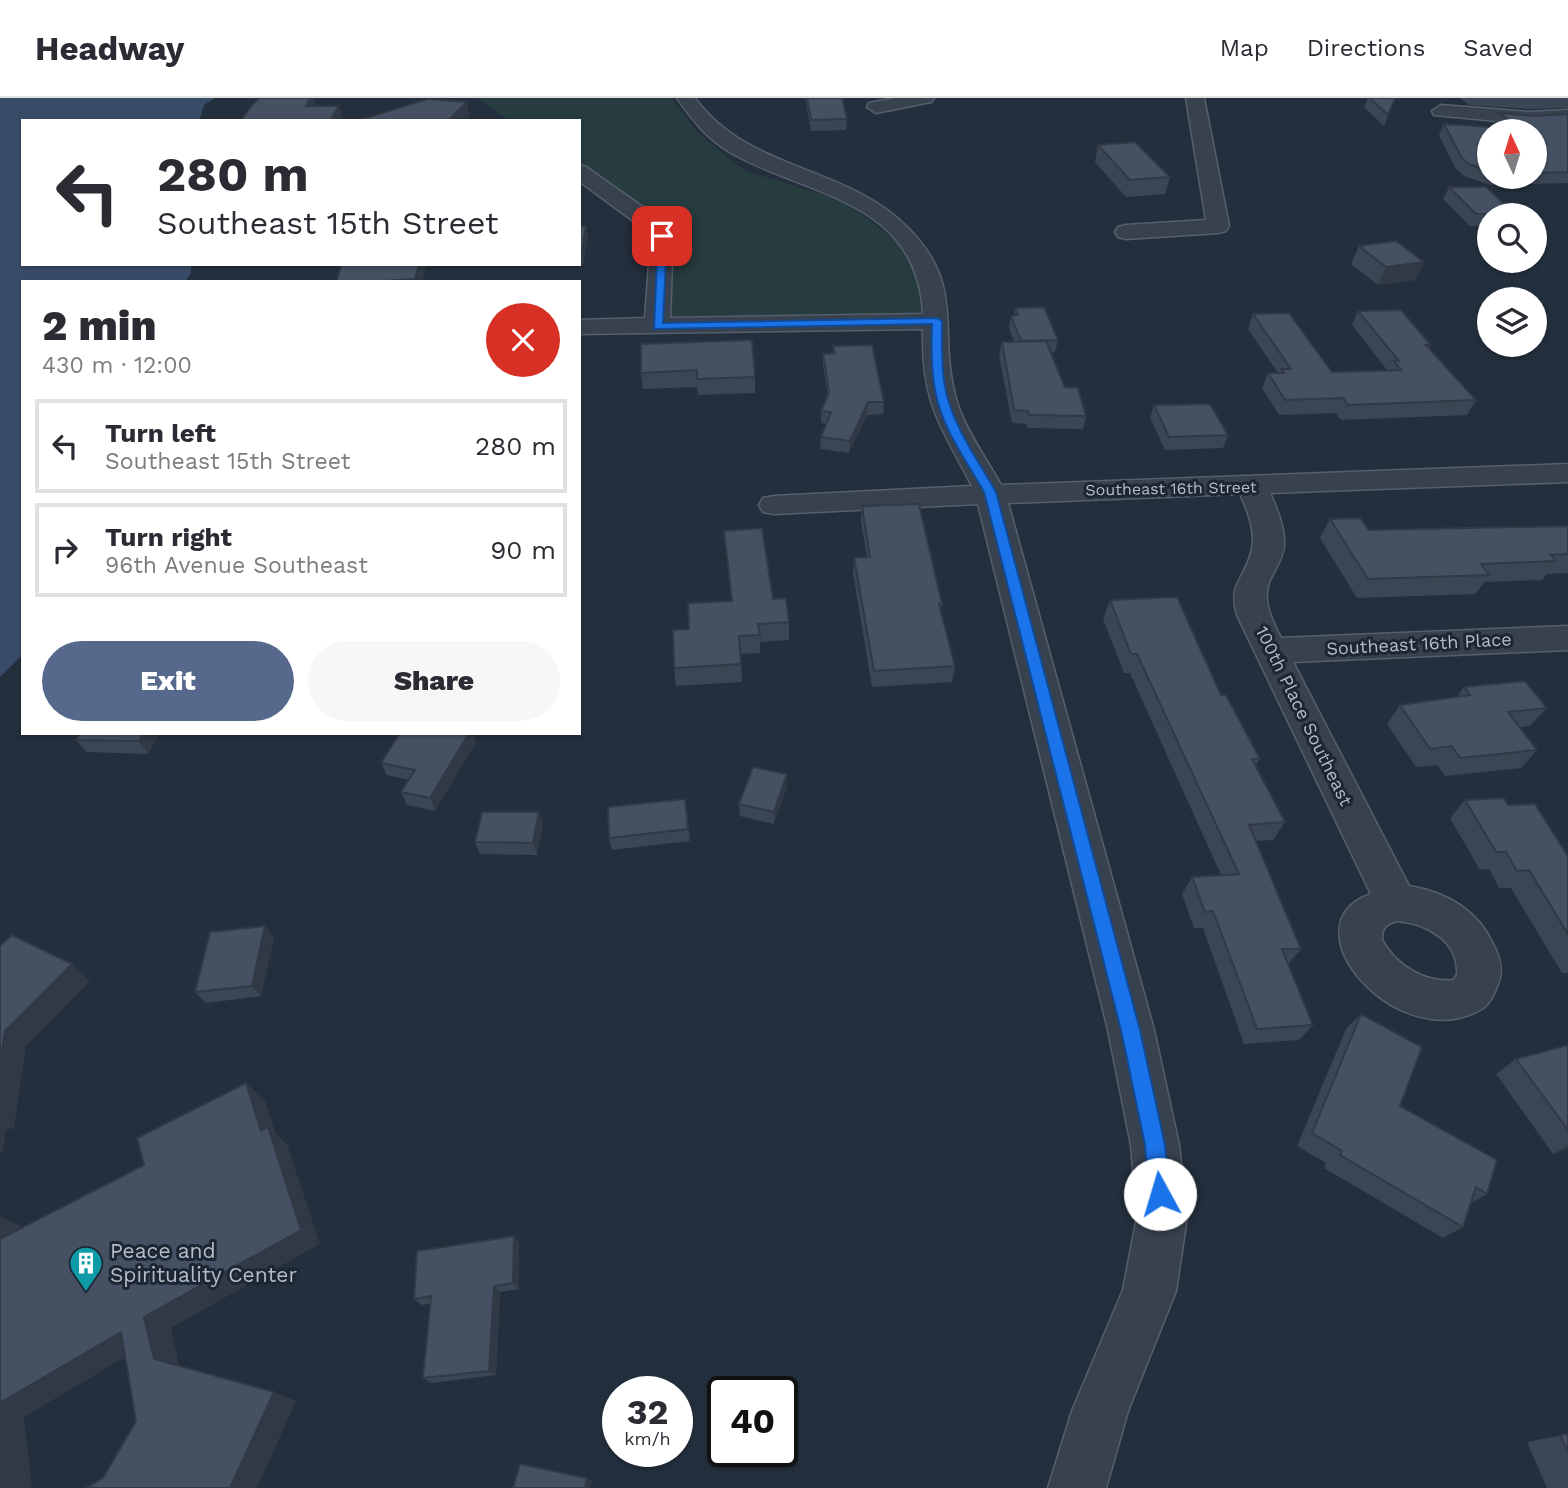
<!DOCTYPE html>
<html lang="en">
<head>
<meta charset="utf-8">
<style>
  :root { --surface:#fff; --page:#f7f7f7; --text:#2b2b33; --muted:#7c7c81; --line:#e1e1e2; --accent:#56698c }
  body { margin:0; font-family:"Work Sans",sans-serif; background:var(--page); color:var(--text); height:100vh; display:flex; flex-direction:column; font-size:26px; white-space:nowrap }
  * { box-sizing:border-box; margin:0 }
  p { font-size:23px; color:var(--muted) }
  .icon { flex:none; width:38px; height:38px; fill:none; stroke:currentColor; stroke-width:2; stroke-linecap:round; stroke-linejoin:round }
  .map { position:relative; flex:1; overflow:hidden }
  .sheet { position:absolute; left:21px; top:182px; width:560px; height:455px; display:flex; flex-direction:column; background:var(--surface); border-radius:0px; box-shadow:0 2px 5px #0004 }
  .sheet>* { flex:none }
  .guide { position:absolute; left:21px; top:21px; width:560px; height:147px; border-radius:0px; box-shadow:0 2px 5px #0004; background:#fff; color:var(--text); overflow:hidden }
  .needle { width:46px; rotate:356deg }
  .controls { position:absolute; left:1477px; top:21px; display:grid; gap:14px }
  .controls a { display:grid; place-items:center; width:70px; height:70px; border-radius:50%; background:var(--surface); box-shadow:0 2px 5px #0004; font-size:35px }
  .speed { position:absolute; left:602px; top:1278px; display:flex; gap:14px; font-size:35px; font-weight:700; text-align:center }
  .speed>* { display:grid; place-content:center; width:91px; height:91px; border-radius:50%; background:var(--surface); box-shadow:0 2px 5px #0004; line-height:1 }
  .speed small { font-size:18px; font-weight:400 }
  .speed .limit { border:4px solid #111; border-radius:10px; background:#fff; color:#111 }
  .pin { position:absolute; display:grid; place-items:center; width:60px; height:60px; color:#fff; margin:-30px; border-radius:14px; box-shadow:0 4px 10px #0006 }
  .me { position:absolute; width:77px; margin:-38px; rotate:354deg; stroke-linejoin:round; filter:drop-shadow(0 0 5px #0008) }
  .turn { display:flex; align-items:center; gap:24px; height:147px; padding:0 21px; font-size:32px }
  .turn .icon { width:91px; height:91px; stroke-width:2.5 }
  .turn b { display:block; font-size:49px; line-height:60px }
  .round { display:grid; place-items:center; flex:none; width:74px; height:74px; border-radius:37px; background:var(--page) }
  .overview { display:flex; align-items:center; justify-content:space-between; height:119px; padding:0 21px }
  h1 { font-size:42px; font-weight:800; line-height:52px }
  .cta { display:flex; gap:14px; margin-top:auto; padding:14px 21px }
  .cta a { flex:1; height:80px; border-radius:42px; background:var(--accent); color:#fff; font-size:28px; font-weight:800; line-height:80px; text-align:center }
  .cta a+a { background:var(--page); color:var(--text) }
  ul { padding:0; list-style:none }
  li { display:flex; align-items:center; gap:21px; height:94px; margin:0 14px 10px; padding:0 7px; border:4px solid var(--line); border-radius:0px }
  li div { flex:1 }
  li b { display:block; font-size:26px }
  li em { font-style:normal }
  header { display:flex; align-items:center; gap:42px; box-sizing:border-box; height:98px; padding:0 35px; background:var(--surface); border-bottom:2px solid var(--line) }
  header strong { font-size:33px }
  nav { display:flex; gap:38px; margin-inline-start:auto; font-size:24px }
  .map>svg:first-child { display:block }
</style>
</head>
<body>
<header>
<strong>Headway</strong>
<nav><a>Map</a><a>Directions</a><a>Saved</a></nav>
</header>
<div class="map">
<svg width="1568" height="1390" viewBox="0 0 1568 1390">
  <rect width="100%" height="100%" fill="#242f3e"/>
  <!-- green -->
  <polygon fill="#263c3f" points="461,0 671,0 699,36 736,66 750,74 843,103 922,161 929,216 657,228 663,148 579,71 579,23 510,23 477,0"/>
  <!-- water -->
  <polygon fill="#394c67" points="0,0 215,0 204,7 199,23 23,23 23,166 191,166 191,175 185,184 23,184 23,556 0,579"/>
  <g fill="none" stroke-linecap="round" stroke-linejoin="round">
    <defs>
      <g id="minor">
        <path d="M677 0H695C748 74 849 67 910 132 965 189 938 231 955 297 963 329 985 358 1001 387L1568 366V384L1270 395C1277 411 1285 429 1284 448 1283 459 1277 468 1272 478 1260 500 1271 520 1281 540L1568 528V552L1293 564 1409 788C1445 794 1477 811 1493 846 1500 859 1504 872 1498 886 1494 896 1490 907 1480 912 1398 958 1283 827 1371 796L1237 517C1228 486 1244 482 1251 455 1257 435 1248 414 1240 396L1008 405 1154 932 1179 1047 1187 1119 1176 1193 1128 1313 1106 1390H1048L1072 1313 1123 1192 1137 1119 1131 1047 1108 932 978 406 774 416 763 414 759 407 763 400 774 398 972 388C940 326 921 304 923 231L579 236V222L645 220 651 139 644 131 579 83V67L586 69 660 121 673 138 670 220 923 216C917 102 811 99 733 56 708 42 693 23 677 0ZM1396 823C1427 825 1459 843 1457 877L1453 882C1424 885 1396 867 1382 842 1382 830 1385 827 1396 823Z"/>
        <polygon points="895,0 934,0 931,4 876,15 867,9 869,5"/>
        <polygon points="1186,0 1204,0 1229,128 1226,133 1218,135 1126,141 1118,139 1115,134 1118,129 1126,127 1206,122"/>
        <polygon points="1441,7 1528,14 1568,12 1568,24 1528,26 1434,17 1432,13"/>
      </g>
    </defs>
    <!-- minor casing -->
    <use href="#minor" stroke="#565f6c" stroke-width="3"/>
    <!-- minor -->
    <use href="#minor" fill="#38414e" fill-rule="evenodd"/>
  </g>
  <!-- wall -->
  <g fill="#3b4654" fill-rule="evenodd">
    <polygon points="805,0 842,0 847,21 846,32 811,33"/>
    <polygon points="1368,0 1395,0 1384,28 1364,9"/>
    <polygon points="1460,0 1568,0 1568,10 1528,11 1469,7"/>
    <path d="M1499 15 1534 18 1568 16V85L1490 87 1464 78 1456 71 1439 37 1444 26 1499 29 1494 25ZM1489 33H1535V79H1489Z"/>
    <polygon points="1098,47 1170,79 1165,96 1126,99 1095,64"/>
    <polygon points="1449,89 1515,116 1514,117 1489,117 1489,128 1470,128 1443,101"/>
    <polygon points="579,128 588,140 583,167 542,168 541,166 579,166"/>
    <polygon points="1359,148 1424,164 1415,182 1378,187 1351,166"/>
    <polygon points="426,166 422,184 336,184"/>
    <polygon points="1015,210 1058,242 1055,254 1051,255 1065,289 1086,318 1083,331 1027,330 1026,326 1012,325 999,257 1002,244 1014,244 1009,230 1011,218 1014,218"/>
    <polygon points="1358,213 1431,247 1429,250 1476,302 1467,317 1341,322 1336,315 1279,317 1262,290 1268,275 1278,275 1248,231 1253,216 1332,274 1387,272 1352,227"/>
    <polygon points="641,246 755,279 755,295 698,297 697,289 643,291 641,275"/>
    <polygon points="833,248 884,304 883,316 867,317 849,355 820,351 821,339 826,326 821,325 821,313 828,298 823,268 823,256 833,256"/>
    <polygon points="1154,307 1228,337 1223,350 1165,352 1150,320"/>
    <polygon points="862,408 942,506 941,512 955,568 952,584 872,589 853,476 854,460 867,459 861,424"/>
    <polygon points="1330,421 1369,432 1568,428 1568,475 1547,476 1542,482 1484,484 1476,496 1357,500 1320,440"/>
    <polygon points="724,433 789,524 789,542 760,544 760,555 741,556 742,584 676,588 674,570 731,503"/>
    <polygon points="1110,502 1221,597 1260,661 1256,667 1285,724 1273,742 1256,743 1301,851 1288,866 1313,927 1299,942 1244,946 1203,830 1194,830 1182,796 1192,779 1221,777 1130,575 1124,575 1103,521"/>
    <polygon points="1464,589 1547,610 1530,628 1520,629 1537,652 1521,670 1445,678 1437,667 1416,669 1387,626 1400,607 1457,599"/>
    <polygon points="159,635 148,656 87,654 76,642"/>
    <polygon points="476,644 435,713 407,707 401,694 409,682 387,677 381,665"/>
    <polygon points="787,689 774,726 740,718 739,706"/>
    <polygon points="685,701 690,743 612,752 609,740"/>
    <polygon points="1465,702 1508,707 1568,758 1568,875 1562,875 1511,790 1499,790 1489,771 1480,772 1450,720"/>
    <polygon points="543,726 537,757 480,756 475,744"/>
    <polygon points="274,840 261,898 206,905 195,894"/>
    <polygon points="1361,916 1400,1008 1487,1096 1471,1105 1463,1129 1443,1140 1324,1070 1326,1065 1297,1048 1346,931"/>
    <polygon points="1568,947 1568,1051 1553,1056 1496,976 1516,961"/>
    <polygon points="519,1145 519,1191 500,1194 496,1277 431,1285 423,1280 430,1206 422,1207 414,1201"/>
    <polygon points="1568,1336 1568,1390 1547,1390 1527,1344"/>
  </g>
  <!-- shaded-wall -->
  <g fill="#303945">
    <polygon points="310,0 314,0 317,8 306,8"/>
    <polygon points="467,4 470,18 465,23 448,23"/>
    <polygon points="339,8 343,21 342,23 330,23"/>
    <polygon points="586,128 588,140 583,167 582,155"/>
    <polygon points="1424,164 1415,182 1378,187 1386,169"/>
    <polygon points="419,166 426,166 422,184 416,184 415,181"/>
    <polygon points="579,264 581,283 579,298"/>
    <polygon points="868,304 867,317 849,355 850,343"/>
    <polygon points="143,635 159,635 148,656 139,643"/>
    <polygon points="469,635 473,635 476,644 435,713 430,700"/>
    <polygon points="787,676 787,689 774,726 774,714"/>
    <polygon points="539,714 543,726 537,757 533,745"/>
    <polygon points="265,828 274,840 261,898 252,888"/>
    <polygon points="72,866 90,883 26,948 14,1030 6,1032 3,1053 0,1054 0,965 5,933"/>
    <polygon points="246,985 265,1003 276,1036 287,1046 320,1146 171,1230 180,1271 154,1261 144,1219 261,1033"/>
    <polygon points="1568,1047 1568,1051 1553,1056"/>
    <polygon points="0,1118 21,1128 26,1158 0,1146"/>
    <polygon points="514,1138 519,1145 519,1191 513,1185"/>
    <polygon points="494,1188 500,1194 496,1277 489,1273"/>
    <polygon points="121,1234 149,1245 24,1319 32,1390 0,1390 0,1305"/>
    <polygon points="274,1294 296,1303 257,1390 230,1390"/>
    <polygon points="587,1380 592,1382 590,1390 585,1390"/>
  </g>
  <!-- building -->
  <g fill="#455162" stroke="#303945" stroke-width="2">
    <polygon points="259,0 310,0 306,8 339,8 330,23 241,23 252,7"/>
    <polygon points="807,0 842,0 847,21 811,22"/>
    <polygon points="1370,0 1395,0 1388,17"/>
    <polygon points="428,1 467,4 448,23 356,23"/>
    <polygon points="1499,15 1534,18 1568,16 1568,74 1535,75 1535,33 1489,33 1489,73 1469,66 1462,60 1444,26 1521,31"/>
    <polygon points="1135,44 1170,79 1130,82 1098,47"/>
    <polygon points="1449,89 1486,89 1515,116 1476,116"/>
    <polygon points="579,128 586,128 582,155 579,155"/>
    <polygon points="1396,143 1424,164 1386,169 1359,148"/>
    <polygon points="342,166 419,166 415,181 370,184 336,184"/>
    <polygon points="1044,209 1058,242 1021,243 1011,218 1018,217 1015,210"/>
    <polygon points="1401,212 1431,247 1426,247 1476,302 1348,307 1343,300 1285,302 1268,275 1284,275 1282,271 1291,271 1253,216 1289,215 1332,274 1401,272 1394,263 1399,263 1358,213"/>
    <polygon points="752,242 755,279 697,281 697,272 641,275 641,246"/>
    <polygon points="1046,243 1065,289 1078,290 1086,318 1029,317 1028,313 1014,312 1002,244"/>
    <polygon points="872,247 884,304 868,304 850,343 821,339 831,314 821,313 829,294 823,256 835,255 833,248"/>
    <polygon points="1210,306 1228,337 1169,339 1154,307"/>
    <polygon points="919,406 942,506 939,506 955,568 874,573 854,460 870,459 862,408"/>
    <polygon points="1360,420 1369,432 1568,428 1568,456 1551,457 1556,463 1481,466 1489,477 1368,481 1330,421"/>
    <polygon points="762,430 773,501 786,500 789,524 758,526 760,537 739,538 741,566 674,570 673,532 689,531 688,505 732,503 724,433"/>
    <polygon points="1177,499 1221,597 1226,597 1260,661 1252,661 1285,724 1249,727 1301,851 1282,851 1313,927 1257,931 1213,813 1205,814 1192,779 1239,776 1137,556 1131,556 1110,502"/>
    <polygon points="1525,583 1547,610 1508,614 1537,652 1460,660 1452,648 1430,651 1400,607 1470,597 1464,589"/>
    <polygon points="80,635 143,635 139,643 76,642"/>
    <polygon points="400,635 469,635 430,700 401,694 415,672 381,665"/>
    <polygon points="753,669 787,676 774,714 739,706"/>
    <polygon points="1504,700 1508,707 1535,706 1568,758 1568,836 1529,772 1517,773 1506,754 1496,754 1465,702"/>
    <polygon points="685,701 688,731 609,740 608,709"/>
    <polygon points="482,714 539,714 533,745 475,744"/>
    <polygon points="265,828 252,888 195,894 210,834"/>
    <polygon points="12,837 72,866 5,933 0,965 0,848"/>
    <polygon points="1361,916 1422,949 1400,1008 1497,1062 1487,1096 1476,1089 1463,1129 1340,1057 1342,1053 1312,1035"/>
    <polygon points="1568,947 1568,1032 1516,961"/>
    <polygon points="246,985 261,1033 268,1029 301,1132 144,1219 154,1261 274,1294 230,1390 86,1390 103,1380 136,1323 121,1234 0,1305 0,1141 144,1067 137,1040"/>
    <polygon points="514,1138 513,1185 494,1188 489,1273 423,1280 431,1198 414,1201 417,1153"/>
    <polygon points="1568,1336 1568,1354 1560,1337"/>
    <polygon points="520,1366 587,1380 585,1390 513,1390"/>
  </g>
  <!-- route -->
  <path fill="#1a73e8" stroke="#114b97" stroke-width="2" d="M662 136 667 138 663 225 937 220 942 223C942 247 941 274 947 298 956 332 979 364 996 394L1140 932 1165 1047 1170 1096 1167 1103 1160 1106 1152 1103 1149 1096 1145 1047 1121 932 984 394C967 364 943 331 936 297 931 274 931 249 932 226L654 231 658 138Z"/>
  <!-- icons -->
  <defs>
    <symbol id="building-pin" viewBox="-11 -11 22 30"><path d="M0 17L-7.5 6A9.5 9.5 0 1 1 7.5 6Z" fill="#0f9aa8" stroke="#1d2633"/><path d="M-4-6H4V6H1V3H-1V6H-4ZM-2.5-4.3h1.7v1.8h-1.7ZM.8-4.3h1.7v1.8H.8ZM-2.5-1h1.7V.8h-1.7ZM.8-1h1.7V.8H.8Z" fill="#fff"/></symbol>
  </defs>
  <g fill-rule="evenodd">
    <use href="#building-pin" x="67" y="1146" width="38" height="52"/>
  </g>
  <g text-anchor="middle" stroke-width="6" stroke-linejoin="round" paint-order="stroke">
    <!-- far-street labels -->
    <g font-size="16" fill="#b4bcc9" stroke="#1d2633">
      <text transform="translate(1171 390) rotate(-1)" y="6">Southeast 16th Street</text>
    </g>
    <!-- street labels -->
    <g font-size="18" fill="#b4bcc9" stroke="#1d2633">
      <text transform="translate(1419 546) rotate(-3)" y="6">Southeast 16th Place</text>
      <text transform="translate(1304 618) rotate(64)" y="6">100th Place Southeast</text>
    </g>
    <!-- near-poi labels -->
    <g font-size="21" fill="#b4bcc9" stroke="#1d2633" text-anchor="start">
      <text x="110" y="1160">Peace and<tspan x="110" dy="24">Spirituality Center</tspan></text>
    </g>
  </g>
</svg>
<div class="controls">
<a><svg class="needle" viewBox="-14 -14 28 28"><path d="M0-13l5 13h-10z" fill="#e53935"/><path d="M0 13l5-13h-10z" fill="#7c7c81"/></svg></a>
<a><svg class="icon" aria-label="search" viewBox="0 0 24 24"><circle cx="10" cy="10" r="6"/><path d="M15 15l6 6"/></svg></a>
<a><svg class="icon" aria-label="layers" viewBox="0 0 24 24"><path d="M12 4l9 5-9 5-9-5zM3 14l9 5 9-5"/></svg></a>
</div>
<div class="speed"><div>32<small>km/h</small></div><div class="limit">40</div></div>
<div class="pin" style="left:662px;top:138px;background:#d93025"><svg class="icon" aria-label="arrive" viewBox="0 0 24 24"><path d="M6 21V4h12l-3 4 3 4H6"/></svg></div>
<svg class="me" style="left:1160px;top:1096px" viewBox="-20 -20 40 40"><circle r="19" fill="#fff"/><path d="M0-13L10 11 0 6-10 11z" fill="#1a73e8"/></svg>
<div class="guide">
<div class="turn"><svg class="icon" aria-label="left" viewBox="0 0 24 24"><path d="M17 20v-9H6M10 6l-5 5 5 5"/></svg><div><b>280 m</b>Southeast 15th Street</div></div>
</div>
<section class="sheet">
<div class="overview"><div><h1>2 min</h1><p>430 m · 12:00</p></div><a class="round" style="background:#d93025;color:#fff"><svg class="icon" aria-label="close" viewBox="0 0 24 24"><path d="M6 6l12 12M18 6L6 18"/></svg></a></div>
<ul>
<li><svg class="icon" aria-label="left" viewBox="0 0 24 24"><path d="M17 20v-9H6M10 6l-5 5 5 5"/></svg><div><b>Turn left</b><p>Southeast 15th Street</p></div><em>280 m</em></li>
<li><svg class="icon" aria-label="right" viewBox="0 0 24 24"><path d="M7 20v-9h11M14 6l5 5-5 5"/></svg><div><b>Turn right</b><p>96th Avenue Southeast</p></div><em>90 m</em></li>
</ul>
<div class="cta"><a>Exit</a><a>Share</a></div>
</section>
</div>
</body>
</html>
